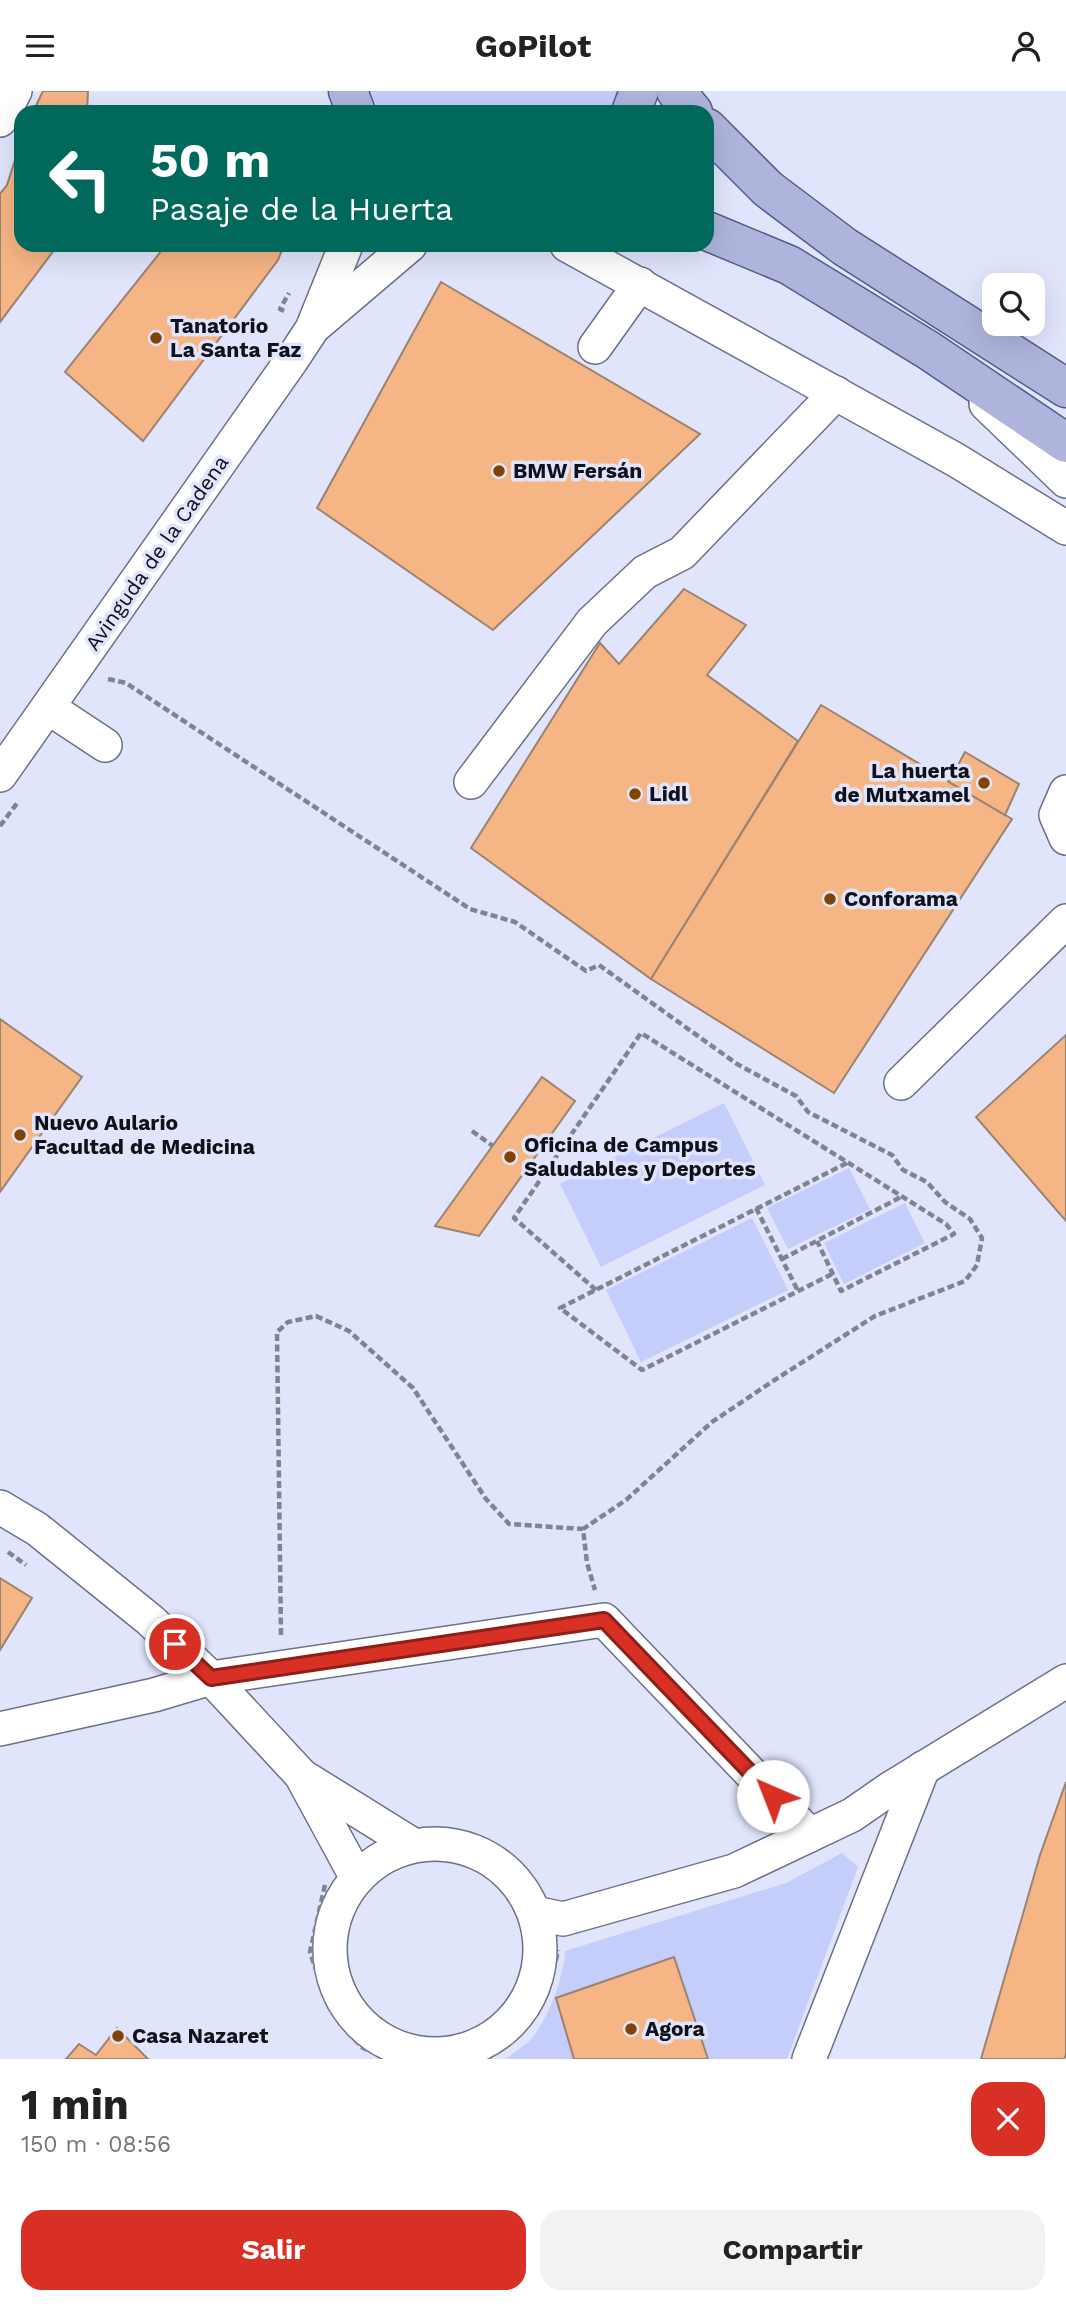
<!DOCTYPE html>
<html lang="es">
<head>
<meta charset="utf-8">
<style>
  :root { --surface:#fff; --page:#f2f2f2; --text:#222; --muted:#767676; --accent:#d93025 }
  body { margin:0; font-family:"Work Sans",sans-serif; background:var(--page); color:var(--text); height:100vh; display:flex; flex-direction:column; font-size:26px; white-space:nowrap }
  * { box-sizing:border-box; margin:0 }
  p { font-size:23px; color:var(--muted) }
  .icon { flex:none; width:38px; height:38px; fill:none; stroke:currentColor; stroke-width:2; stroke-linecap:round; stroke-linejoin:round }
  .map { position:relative; height:1968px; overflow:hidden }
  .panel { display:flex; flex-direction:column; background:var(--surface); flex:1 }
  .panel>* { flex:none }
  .banner { position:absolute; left:14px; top:14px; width:700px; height:147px; border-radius:21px; box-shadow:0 7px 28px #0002; background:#00695c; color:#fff; overflow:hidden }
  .fabs { position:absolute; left:982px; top:182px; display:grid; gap:14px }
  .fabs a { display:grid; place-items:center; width:63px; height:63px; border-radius:14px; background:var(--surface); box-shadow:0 7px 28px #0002; font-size:35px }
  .pin { position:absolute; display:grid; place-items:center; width:60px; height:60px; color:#fff; margin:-30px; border:4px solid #fff; border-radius:50%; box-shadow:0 2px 7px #0007 }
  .me { position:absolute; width:77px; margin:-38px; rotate:316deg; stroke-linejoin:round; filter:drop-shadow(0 0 5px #0008) }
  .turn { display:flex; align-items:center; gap:24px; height:147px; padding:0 21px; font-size:32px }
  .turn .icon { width:91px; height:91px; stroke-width:2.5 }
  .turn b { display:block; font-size:49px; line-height:60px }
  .round { display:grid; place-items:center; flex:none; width:74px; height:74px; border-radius:21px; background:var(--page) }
  .headline { display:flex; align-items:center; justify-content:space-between; height:119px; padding:0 21px }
  h1 { font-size:42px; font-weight:700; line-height:52px }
  .button { display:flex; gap:14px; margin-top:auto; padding:14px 21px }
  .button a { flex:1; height:80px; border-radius:21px; background:var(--accent); color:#fff; font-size:28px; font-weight:700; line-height:80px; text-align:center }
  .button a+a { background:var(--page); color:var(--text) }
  header { display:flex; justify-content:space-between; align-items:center; height:91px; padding:0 21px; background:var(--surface); font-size:32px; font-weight:700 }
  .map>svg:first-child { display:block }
</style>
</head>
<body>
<header><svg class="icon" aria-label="menu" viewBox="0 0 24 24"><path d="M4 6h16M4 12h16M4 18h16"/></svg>GoPilot<svg class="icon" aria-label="person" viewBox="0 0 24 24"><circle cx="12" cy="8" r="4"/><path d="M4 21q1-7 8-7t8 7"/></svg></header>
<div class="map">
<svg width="1066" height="1968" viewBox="0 0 1066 1968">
  <rect width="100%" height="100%" fill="#e1e5fc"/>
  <!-- green -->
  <g fill="#c5cdfa">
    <polygon points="370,0 619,0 611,21 380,21"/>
    <polygon points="724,1012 765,1094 601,1176 560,1093"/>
    <polygon points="849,1077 870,1118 788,1158 767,1117"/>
    <polygon points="905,1112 925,1152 844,1193 824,1152"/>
    <polygon points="752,1127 788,1199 641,1271 606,1199"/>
    <path d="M842 1762 858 1776 787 1968H506C513 1962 521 1957 528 1951 547 1933 564 1886 565 1860L786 1792Z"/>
  </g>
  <!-- building -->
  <g fill="#f6b585" stroke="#9b8371" stroke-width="2">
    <polygon points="43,0 88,0 87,21 33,21"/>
    <polygon points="21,50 21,154 58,154 0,231 0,103 7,94"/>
    <polygon points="166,154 284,154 278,169 143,350 65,281"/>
    <polygon points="441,191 700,343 493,539 317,417"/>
    <polygon points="684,498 746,534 707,584 798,650 651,888 471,757 600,552 619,573"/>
    <polygon points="821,614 1012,728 834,1002 651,888"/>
    <polygon points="965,661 1019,693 1005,724 949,691"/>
    <polygon points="0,928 82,986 0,1101"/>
    <polygon points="1066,944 1066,1130 976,1026"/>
    <polygon points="542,986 575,1010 479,1145 435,1135"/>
    <polygon points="0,1487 32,1507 0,1559"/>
    <polygon points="1066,1691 1066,1963 1064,1968 981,1968 1040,1764"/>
    <polygon points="674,1866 708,1968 574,1968 556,1907"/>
    <polygon points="117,1937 148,1968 66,1968 79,1953 96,1964"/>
  </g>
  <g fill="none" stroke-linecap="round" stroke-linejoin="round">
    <defs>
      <g id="minor">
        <polyline points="0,29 15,0"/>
        <polyline points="567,154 956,369 1066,437"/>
        <polyline points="316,234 410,154"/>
        <polyline points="595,256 640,193"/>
        <polyline points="986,313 1066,390"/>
        <polyline points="49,617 105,654"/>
        <polyline points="0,684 291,270 312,238 346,154"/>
        <polyline points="471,691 592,531 645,481 682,462 836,302"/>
        <polyline points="1066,701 1056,724 1066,747"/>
        <polyline points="901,992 1066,830"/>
        <polyline points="0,1416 37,1438 150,1529 211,1587 301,1684 357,1787"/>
        <polyline points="0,1638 154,1604 211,1587 604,1529 810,1744"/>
        <polyline points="302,1685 413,1754"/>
        <circle cx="435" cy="1858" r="105"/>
        <polyline points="535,1822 563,1828 734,1780 852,1724 891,1697 1066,1590"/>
        <polyline points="809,1968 923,1677"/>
      </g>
      <g id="major">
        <polyline points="348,0 356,21"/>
        <polyline points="676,0 693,21"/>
        <polyline points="631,21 639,0"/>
        <polyline points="707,37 768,98 845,156 1066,297"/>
        <polyline points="707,140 789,174 928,259 1066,352"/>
      </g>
    </defs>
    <!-- minor casing -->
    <use href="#minor" stroke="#6b7089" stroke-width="36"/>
    <!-- major casing -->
    <use href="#major" stroke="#545b89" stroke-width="41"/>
    <!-- path -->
    <g stroke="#808393" stroke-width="4.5" stroke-dasharray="7 3.5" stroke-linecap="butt">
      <polyline points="284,220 280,218 289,202"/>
      <polyline points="108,588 126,592 470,818 515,831 586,880 599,874 737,973 796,1005 808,1021 892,1064 903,1079 927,1091 945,1111 970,1128 982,1147 977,1174 965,1190 875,1225 773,1290 712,1331 626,1409 583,1438 587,1472 595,1499"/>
      <polyline points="0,735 18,711"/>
      <polyline points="472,1040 493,1055"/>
      <polyline points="527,1077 542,1087"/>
      <polyline points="756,1117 798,1200"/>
      <polyline points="782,1168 901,1106"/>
      <polyline points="832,1183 642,1279 560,1217 847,1072"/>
      <polyline points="596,1199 514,1127 641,942 946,1133 954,1143 841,1200 817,1150"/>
      <polyline points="8,1461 26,1474"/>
      <polyline points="281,1544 277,1241 288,1231 316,1225 349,1240 413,1297 486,1408 509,1433 583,1438"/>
      <polyline points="325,1794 310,1861 328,1915 349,1943 363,1957 390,1968"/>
      <path d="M484 1968C493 1963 505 1958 512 1950 537 1926 552 1893 558 1859"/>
    </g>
    <!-- minor -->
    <use href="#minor" stroke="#fff" stroke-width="33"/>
    <!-- major -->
    <use href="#major" stroke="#aeb4dc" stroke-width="38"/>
  </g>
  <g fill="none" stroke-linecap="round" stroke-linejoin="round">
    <defs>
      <polyline id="route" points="175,1553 211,1587 604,1529 773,1705"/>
    </defs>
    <!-- route casing -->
    <use href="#route" stroke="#8d1f18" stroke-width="18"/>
    <!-- route -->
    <use href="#route" stroke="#d93025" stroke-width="12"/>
  </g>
  <!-- markers -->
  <g fill="#814302" stroke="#e1e5fc" stroke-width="2.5">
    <circle cx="156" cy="247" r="7"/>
    <circle cx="499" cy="380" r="7"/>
    <circle cx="984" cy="692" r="7"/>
    <circle cx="635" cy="703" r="7"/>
    <circle cx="830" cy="808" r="7"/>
    <circle cx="20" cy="1044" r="7"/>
    <circle cx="510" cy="1066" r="7"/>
    <circle cx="631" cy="1938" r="7"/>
    <circle cx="118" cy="1945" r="7"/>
  </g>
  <g text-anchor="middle" stroke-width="7" stroke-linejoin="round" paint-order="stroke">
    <!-- poi labels -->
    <g font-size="21" font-weight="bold" fill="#10121b" stroke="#e1e5fc" text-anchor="start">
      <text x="170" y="242">Tanatorio<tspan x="170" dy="24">La Santa Faz</tspan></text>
      <text x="513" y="387">BMW Fersán</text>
      <text x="970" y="687" text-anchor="end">La huerta<tspan x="970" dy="24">de Mutxamel</tspan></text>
      <text x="649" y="710">Lidl</text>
      <text x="844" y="815">Conforama</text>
      <text x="34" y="1039">Nuevo Aulario<tspan x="34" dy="24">Facultad de Medicina</tspan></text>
      <text x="524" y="1061">Oficina de Campus<tspan x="524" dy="24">Saludables y Deportes</tspan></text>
      <text x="645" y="1945">Agora</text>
      <text x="132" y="1952">Casa Nazaret</text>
    </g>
    <!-- street labels -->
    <g font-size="21" fill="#10121b" stroke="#e1e5fc">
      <text transform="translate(157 462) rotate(-55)" y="7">Avinguda de la Cadena</text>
    </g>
  </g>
</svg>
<div class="fabs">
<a><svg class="icon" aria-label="search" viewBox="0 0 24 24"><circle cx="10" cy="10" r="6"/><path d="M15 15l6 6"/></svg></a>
</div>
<div class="pin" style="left:175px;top:1553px;background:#d93025"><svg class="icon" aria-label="arrive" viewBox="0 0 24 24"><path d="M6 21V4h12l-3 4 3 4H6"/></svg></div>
<svg class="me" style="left:773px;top:1705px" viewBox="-20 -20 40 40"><circle r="19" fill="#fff"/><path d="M0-13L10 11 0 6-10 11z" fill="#d93025"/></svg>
<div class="banner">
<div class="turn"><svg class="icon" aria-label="left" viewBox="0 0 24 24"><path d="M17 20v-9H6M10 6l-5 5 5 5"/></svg><div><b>50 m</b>Pasaje de la Huerta</div></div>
</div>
</div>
<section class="panel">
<div class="headline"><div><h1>1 min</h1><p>150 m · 08:56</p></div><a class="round" style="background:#d93025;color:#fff"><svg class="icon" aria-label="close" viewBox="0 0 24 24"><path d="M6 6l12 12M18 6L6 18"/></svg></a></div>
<div class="button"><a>Salir</a><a>Compartir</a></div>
</section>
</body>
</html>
